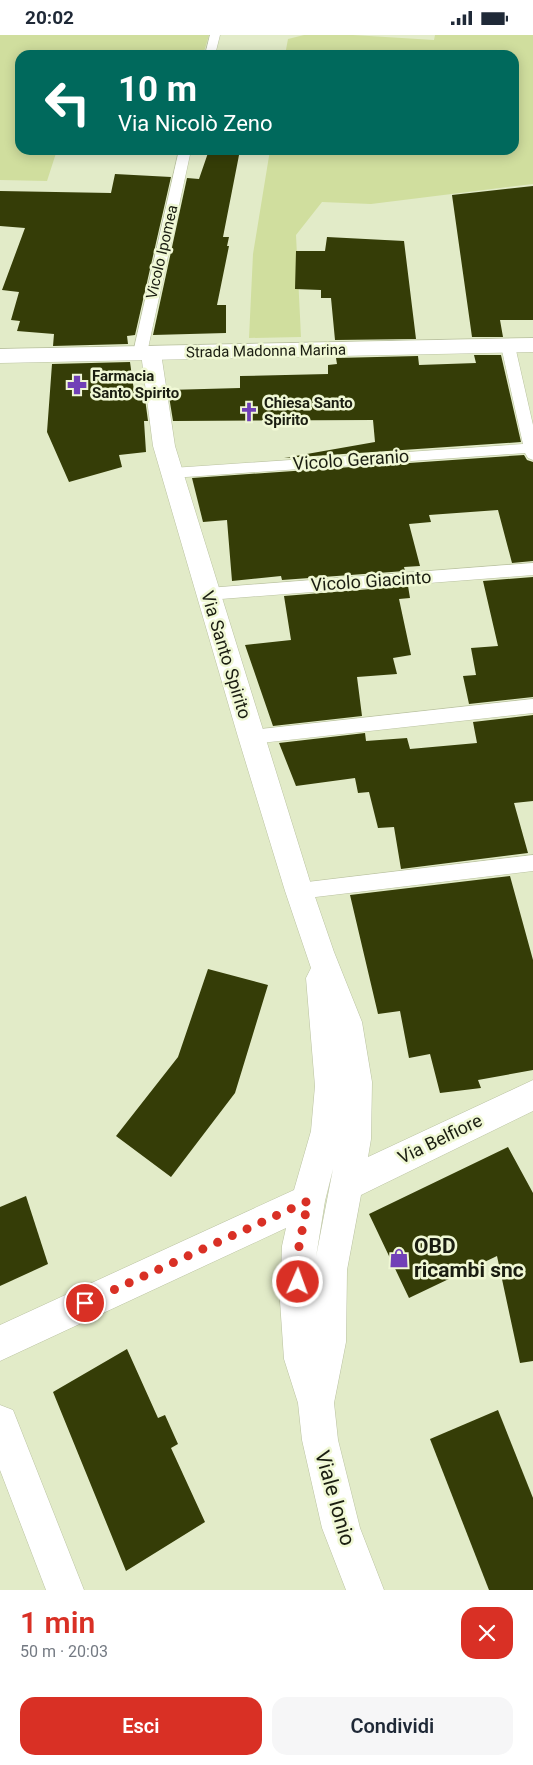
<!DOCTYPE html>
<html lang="it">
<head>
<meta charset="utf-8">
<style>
  :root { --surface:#fff; --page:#f6f6f7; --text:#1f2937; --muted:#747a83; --accent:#d93025 }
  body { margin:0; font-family:Roboto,sans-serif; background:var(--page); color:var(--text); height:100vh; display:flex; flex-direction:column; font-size:19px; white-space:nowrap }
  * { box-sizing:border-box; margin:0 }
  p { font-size:16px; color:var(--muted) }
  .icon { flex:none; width:28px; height:28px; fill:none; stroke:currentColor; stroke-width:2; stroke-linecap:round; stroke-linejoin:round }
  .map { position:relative; height:1555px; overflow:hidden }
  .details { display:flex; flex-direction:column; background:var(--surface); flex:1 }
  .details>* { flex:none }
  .banner { position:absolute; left:15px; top:15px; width:504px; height:105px; border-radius:15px; box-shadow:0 2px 12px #0003; background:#00695c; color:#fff; overflow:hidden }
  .pin { position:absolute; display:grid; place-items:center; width:42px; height:42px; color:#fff; margin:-21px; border:2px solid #fff; border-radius:50%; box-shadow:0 1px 5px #0007 }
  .me { position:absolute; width:55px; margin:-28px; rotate:2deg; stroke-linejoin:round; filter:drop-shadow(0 0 4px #0008) }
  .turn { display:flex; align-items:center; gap:18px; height:105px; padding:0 20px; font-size:22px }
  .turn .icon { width:65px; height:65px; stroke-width:2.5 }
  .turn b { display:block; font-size:35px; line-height:42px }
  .round { display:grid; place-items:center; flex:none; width:52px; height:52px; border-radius:15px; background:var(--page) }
  .headline { display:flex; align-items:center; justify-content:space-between; height:85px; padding:0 20px }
  h1 { font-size:30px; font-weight:600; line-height:38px; color:var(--accent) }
  .button { display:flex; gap:10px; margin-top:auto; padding:10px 20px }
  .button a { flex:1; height:58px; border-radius:15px; background:var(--accent); color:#fff; font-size:20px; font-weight:600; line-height:58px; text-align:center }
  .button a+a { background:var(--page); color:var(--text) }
  .status { display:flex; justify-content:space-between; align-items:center; height:35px; padding:0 25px; background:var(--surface); direction:ltr }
  .status svg { height:14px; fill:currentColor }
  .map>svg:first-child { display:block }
</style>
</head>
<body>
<div class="status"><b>20:02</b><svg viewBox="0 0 49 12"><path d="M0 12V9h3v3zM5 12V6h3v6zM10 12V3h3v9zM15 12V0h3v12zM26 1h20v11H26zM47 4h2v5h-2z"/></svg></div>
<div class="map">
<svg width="533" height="1555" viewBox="0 0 533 1555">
  <rect width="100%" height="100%" fill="#e2ebc8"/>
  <!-- green -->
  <g fill="#d0de9e">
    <polygon points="0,0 209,0 203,20 20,20 20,115 57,115 47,146 0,145"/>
    <polygon points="304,0 353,0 434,5 435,0 533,0 533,149 371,169 322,167 296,200 301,302 249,303 253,219 270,115 514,115 514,20 285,20 288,4"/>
  </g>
  <!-- building -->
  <g fill="#353d07">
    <polygon points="209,115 240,115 223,202 229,202 227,211 229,211 217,270 226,270 226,298 153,300 187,143 199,144"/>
    <polygon points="115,139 171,142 135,300 127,301 128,309 53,311 54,299 17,296 20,286 11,285 19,257 2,255 25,193 0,191 0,156 111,158"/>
    <polygon points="533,151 533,285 500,285 503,302 472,302 452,160"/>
    <polygon points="327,202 404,206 416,304 335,305 331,263 321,263 321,255 295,254 296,216 325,216"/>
    <polygon points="474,320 501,320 521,407 284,423 375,407 373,385 173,386 168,355 240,353 240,341 328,339 328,330 337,329 336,323 418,321 419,330 476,328"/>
    <polygon points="130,327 134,356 144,356 148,386 144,386 146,417 119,420 122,432 69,447 47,397 52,329"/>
    <polygon points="524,420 527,425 533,427 533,526 512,528 498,475 429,480 431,487 409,489 420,531 404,532 405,536 282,545 281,541 232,546 227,485 203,487 192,443"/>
    <polygon points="533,542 533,662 469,669 463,641 476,640 471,613 498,611 483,546"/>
    <polygon points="408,551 410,563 399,564 411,620 393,623 397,639 357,642 362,681 273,691 245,610 291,605 284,561"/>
    <polygon points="533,680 533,766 514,768 528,818 401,834 394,792 378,793 369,757 358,758 355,743 296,751 279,708 365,698 366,706 407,703 410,714 477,708 473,687"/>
    <polygon points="510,841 533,925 533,1035 478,1045 481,1053 440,1058 430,1019 409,1023 400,976 378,979 350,860"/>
    <polygon points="208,934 268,950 235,1058 171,1142 116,1101 178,1022"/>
    <polygon points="508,1112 533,1158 533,1326 520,1328 497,1221 409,1263 369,1179"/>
    <polygon points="26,1161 48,1229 0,1251 0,1172"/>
    <polygon points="127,1314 158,1383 165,1380 178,1409 171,1413 205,1487 126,1536 53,1357"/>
    <polygon points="498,1375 533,1463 533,1555 489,1555 430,1404"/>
  </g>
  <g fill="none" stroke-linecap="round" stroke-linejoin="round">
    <defs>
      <g id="service">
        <polygon points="210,0 220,0 215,20 205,20"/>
        <polygon points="179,115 191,115 147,318 140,322 133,318"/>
        <polygon points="508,307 515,311 533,390 533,425 528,423 525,418 172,443 167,442 165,438 167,434 172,433 523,409 501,311"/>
        <polygon points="533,528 533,540 208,565 203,563 200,559 203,555 208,553"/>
        <polygon points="533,664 533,678 251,709 245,707 243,702 245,697 251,695"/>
        <polygon points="533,820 533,836 299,864 293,862 290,856 293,850 299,848"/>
      </g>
      <g id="minor">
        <path d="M151 311 158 313 161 318 175 411 313 856 334 917 362 987 372 1047 371 1104 368 1122 533 1045V1076L361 1160 347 1235 346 1307 334 1368 338 1405 360 1493 384 1555H346L322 1493 302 1405 298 1368 284 1324 280 1266 282 1211 286 1193 0 1326V1290L294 1155 311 1096 315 1051 306 943 311 933 285 856 238 702 153 411 141 318 144 313ZM333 1134 316 1222 325 1166Z"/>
        <polygon points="0,1370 13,1375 84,1555 46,1555 0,1435"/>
      </g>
      <polygon id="tertiary" points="533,303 533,317 0,328 0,314"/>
    </defs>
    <!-- service casing -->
    <use href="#service" stroke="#bac2a1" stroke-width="1"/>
    <!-- minor casing -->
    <use href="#minor" stroke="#bac2a1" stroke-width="1"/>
    <!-- tertiary casing -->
    <use href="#tertiary" stroke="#bac2a1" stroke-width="1"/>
    <!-- service -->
    <use href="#service" fill="#fff" fill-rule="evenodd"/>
    <!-- minor -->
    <use href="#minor" fill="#fff" fill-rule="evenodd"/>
    <!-- tertiary -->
    <use href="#tertiary" fill="#fff" fill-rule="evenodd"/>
  </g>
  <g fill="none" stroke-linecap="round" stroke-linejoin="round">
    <!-- route -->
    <polyline stroke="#d93025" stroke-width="9" stroke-dasharray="0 16.2" points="85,1268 308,1166 299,1211 298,1247"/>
  </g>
  <!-- icons -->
  <defs>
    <symbol id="pharmacy-bare" viewBox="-9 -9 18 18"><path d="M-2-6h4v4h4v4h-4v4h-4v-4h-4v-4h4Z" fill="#7140b7" stroke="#f0f8d5" stroke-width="2.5" paint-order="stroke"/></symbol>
    <symbol id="church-bare" viewBox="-9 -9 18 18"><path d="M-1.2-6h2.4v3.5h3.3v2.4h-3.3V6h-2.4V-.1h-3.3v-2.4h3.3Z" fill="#7140b7" stroke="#f0f8d5" stroke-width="2.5" paint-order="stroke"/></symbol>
    <symbol id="shop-bare" viewBox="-9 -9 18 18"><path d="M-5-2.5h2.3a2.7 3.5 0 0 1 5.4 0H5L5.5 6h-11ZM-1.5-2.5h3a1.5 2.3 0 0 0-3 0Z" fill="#7140b7" stroke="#f0f8d5" stroke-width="2.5" paint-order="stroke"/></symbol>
  </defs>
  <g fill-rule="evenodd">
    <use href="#pharmacy-bare" x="63" y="336" width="28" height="28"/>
    <use href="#church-bare" x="235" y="363" width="28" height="28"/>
    <use href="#shop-bare" x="385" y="1209" width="28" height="28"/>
  </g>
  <g text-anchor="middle" stroke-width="5" stroke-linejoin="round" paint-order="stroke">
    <!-- far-street labels -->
    <g font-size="15" fill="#1a1d11" stroke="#f0f8d5">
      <text transform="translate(162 217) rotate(-77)" y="5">Vicolo Ipomea</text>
      <text transform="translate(266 316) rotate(-1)" y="5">Strada Madonna Marina</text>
    </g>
    <!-- far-poi labels -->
    <g font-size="15" font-weight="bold" fill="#1a1d11" stroke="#f0f8d5" text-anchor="start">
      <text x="92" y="346">Farmacia<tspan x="92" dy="17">Santo Spirito</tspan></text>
      <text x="264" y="373">Chiesa Santo<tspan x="264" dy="17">Spirito</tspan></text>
    </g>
    <!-- street labels -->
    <g font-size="18" fill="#1a1d11" stroke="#f0f8d5">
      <text transform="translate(351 425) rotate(-4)" y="6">Vicolo Geranio</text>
      <text transform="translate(371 546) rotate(-4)" y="6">Vicolo Giacinto</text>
      <text transform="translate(226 620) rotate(73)" y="6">Via Santo Spirito</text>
      <text transform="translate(440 1104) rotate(-26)" y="6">Via Belfiore</text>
    </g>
    <!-- near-poi labels -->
    <g font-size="21" font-weight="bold" fill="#1a1d11" stroke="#f0f8d5" text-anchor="start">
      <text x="414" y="1218">OBD<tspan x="414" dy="24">ricambi snc</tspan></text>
    </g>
    <!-- near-street labels -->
    <g font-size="21" fill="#1a1d11" stroke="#f0f8d5">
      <text transform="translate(335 1463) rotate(74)" y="7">Viale Ionio</text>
    </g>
  </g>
</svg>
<div class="pin" style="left:85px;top:1268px;background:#d93025"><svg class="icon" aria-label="arrive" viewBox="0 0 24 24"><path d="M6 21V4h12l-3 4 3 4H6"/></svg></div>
<svg class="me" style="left:298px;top:1247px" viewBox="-20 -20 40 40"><circle r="17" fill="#d93025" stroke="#fff" stroke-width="3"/><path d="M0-11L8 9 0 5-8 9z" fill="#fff"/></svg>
<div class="banner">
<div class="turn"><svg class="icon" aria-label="left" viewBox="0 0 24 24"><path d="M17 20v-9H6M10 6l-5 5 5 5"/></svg><div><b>10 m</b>Via Nicolò Zeno</div></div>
</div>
</div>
<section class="details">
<div class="headline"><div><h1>1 min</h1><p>50 m · 20:03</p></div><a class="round" style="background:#d93025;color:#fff"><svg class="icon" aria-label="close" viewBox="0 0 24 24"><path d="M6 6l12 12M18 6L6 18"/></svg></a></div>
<div class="button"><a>Esci</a><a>Condividi</a></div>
</section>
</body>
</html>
